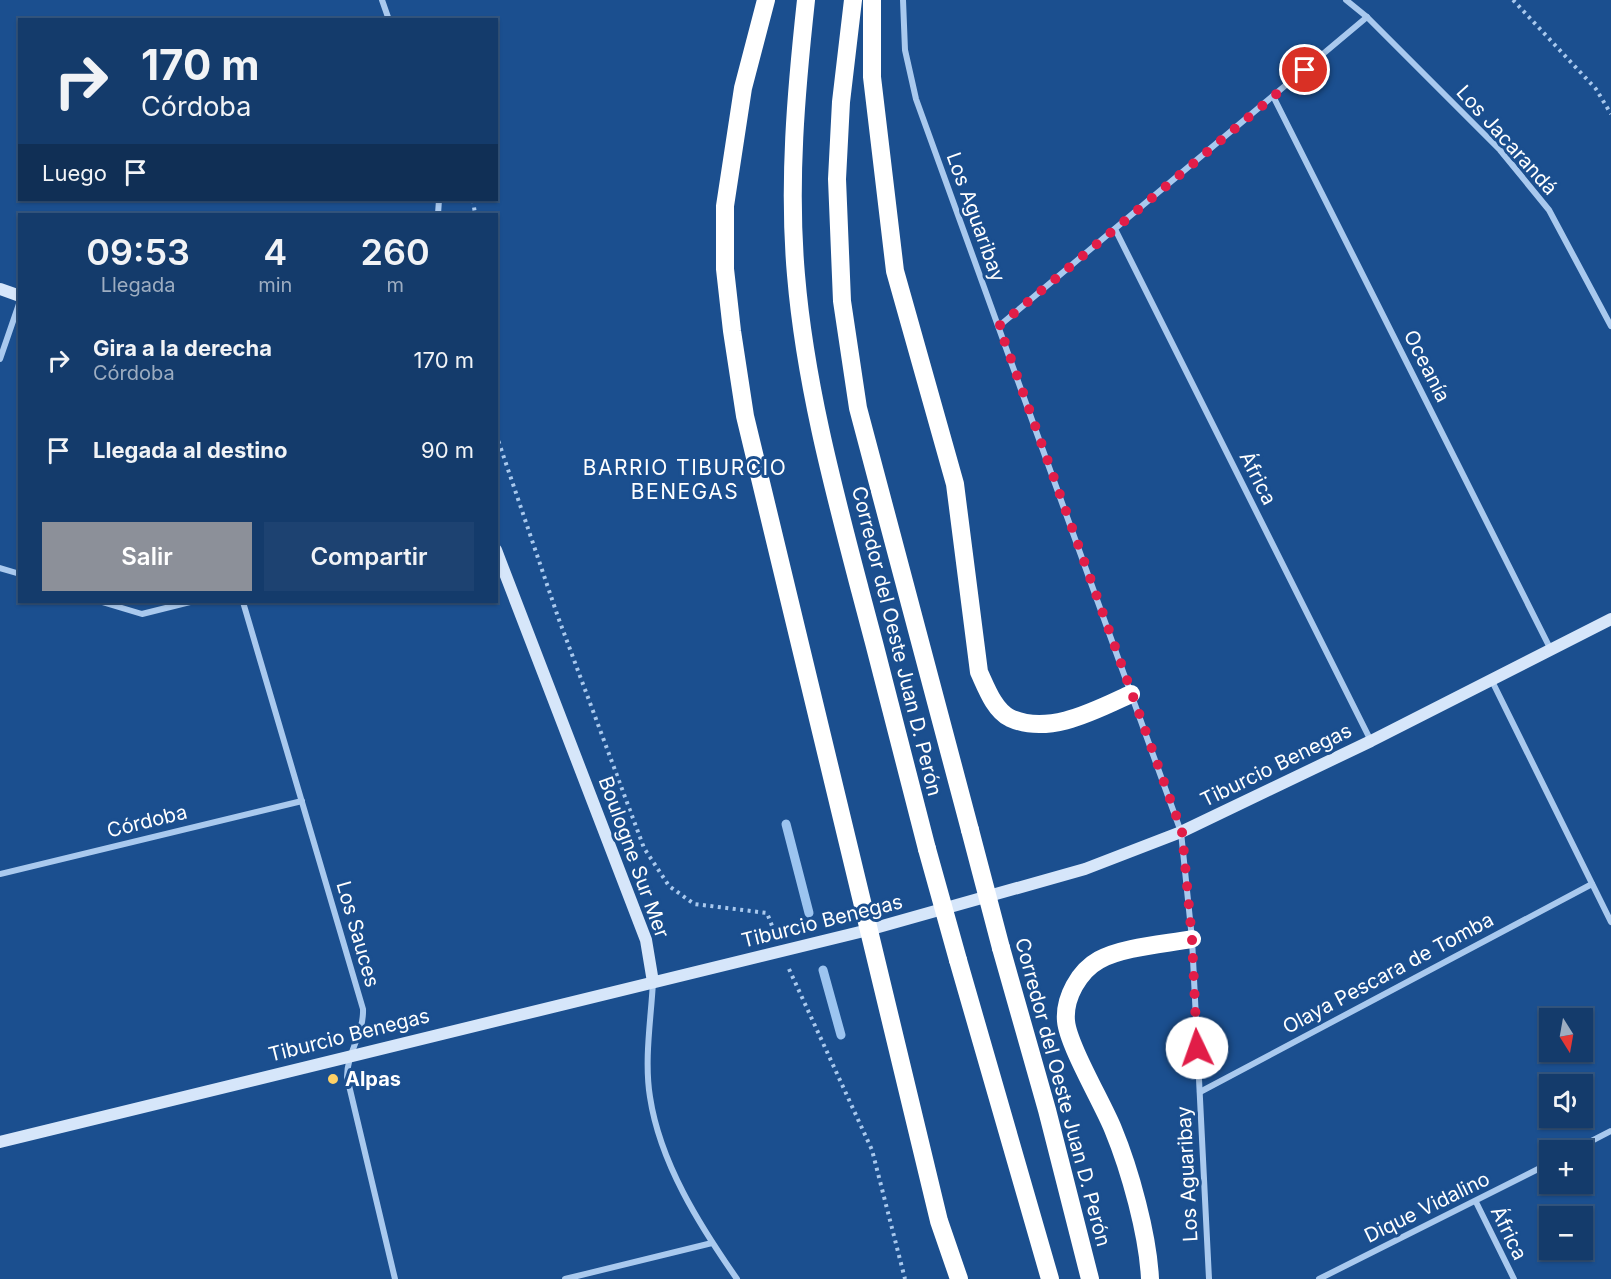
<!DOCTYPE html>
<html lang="es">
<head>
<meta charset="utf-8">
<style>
  :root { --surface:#143b6b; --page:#1d4271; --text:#f1f3f6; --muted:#9dadc1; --line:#33557e; --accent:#8c9099 }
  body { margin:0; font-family:Inter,sans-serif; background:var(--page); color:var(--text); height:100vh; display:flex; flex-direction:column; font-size:22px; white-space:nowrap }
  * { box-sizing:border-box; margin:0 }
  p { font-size:20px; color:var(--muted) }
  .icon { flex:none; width:33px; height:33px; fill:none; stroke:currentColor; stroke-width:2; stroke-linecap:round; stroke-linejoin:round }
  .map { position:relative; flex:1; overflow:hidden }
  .details { position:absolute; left:18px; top:213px; width:480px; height:390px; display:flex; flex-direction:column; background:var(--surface); border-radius:0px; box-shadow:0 2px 4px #0004,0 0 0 2px var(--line) }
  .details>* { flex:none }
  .guide { position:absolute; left:18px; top:18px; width:480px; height:183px; border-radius:0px; box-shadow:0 2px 4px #0004,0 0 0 2px var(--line); background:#143b6b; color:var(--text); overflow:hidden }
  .needle { width:39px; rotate:169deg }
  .buttons { position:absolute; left:1539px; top:1008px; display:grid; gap:12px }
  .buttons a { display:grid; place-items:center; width:54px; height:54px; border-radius:0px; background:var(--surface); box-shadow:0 2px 4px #0004,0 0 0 2px var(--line); font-size:30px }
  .pin { position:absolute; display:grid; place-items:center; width:51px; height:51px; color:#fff; margin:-26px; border:3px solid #fff; border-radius:50%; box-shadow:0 2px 6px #0007 }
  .me { position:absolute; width:66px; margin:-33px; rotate:357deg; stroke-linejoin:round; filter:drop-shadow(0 0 4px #0008) }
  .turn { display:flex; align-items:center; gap:21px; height:126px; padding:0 24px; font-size:27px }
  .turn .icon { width:78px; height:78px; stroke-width:2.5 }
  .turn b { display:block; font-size:42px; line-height:51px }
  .then { display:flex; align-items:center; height:57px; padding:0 24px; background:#0003; gap:12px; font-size:22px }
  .eta { display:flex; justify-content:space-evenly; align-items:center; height:102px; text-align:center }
  .eta b { font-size:36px; font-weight:600; line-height:42px }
  .button { display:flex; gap:12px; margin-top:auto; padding:12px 24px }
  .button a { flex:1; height:69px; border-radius:0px; background:var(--accent); color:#fff; font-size:24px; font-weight:600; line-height:69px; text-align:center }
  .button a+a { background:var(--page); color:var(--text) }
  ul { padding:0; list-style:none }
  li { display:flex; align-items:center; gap:18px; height:90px; padding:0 24px }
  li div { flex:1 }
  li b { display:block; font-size:22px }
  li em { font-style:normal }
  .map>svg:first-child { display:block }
</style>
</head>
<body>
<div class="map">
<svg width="1611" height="1279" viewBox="0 0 1611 1279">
  <rect width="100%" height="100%" fill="#1b4f8f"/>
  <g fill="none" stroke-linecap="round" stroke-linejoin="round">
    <!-- stream -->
    <g stroke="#9cc4f0" stroke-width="9">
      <polyline points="786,824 809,913"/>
      <polyline points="823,970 841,1035"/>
    </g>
    <!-- path -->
    <g stroke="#a9c9ee" stroke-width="4" stroke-dasharray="3 4.5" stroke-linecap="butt">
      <polyline points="1513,0 1596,89 1611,114"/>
      <polyline points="473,200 475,214"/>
      <polyline points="496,434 558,617 644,848 669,886 694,904 767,913 774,931"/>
      <polyline points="789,969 872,1150 905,1279"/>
    </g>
    <!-- street -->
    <g stroke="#a9c9ee" stroke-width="6">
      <polyline points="382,0 389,20"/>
      <polyline points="903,0 905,50 916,99 1181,832 1192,939 1209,1279"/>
      <polyline points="1346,0 1367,17 1500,150 1549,210 1611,326"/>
      <polyline points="1273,96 1551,650"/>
      <polyline points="438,214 439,200"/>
      <polyline points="1115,229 1371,741"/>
      <polyline points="999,326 1367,17"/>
      <polyline points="0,359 20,301"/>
      <polyline points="0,568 20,574"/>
      <polyline points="102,602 142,614 190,602"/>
      <path d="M243 602 363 1009C364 1034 347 1052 347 1077L395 1279"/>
      <polyline points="1492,681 1611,922"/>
      <polyline points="0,874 302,801"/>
      <path d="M653 982C651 1019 644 1060 650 1097 660 1163 700 1226 737 1279"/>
      <polyline points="1200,1092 1592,884"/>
      <polyline points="1574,1150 1611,1131"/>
      <polyline points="1476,1202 1514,1279"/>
      <polyline points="565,1279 712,1243"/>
      <polyline points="1319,1279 1550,1163"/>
    </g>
    <!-- secondary -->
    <g stroke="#d6e6fa" stroke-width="12">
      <polyline points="0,289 20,296"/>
      <polyline points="496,550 646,940 653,982"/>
      <polyline points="0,1142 868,930 1085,869 1181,832 1371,741 1611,619"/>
    </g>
    <!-- highway -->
    <g stroke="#fff" stroke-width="18">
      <polyline points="766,0 743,88 725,206 725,269 732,331 745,416 939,1221 959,1279"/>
      <path d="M806 0C796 92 788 183 796 275 805 382 833 487 860 590 883 676 905 762 927 849"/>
      <polyline points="853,0 841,102 837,179 842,301 858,408 970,830"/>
      <path d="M872 0V77L895 271 955 484 979 672C986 687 994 710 1010 718 1049 736 1096 710 1131 694"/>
      <polyline points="1001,948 1047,1110 1090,1279"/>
      <polyline points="958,960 1050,1279"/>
      <path d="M1150 1279C1148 1235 1130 1170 1113 1129 1103 1104 1068 1045 1066 1021 1064 998 1079 971 1099 960 1122 947 1165 944 1192 939"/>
    </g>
    <!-- highway-bridge -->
    <g stroke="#fff" stroke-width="18">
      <polyline points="970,830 1001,948"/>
      <polyline points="927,849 958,960"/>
    </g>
  </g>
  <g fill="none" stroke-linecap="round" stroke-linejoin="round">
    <!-- route -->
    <polyline stroke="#e11d48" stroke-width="10" stroke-dasharray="0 18" points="1197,1048 1192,939 1182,832 999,326 1305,70"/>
  </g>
  <!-- markers -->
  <circle fill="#ffd166" stroke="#1b4f8f" stroke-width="2" cx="333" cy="1079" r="6"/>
  <g text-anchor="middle" stroke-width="6" stroke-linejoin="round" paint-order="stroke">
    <!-- street labels -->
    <g font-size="20" fill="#fff" stroke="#1b4f8f">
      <text transform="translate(1507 140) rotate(48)" y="7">Los Jacarandá</text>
      <text transform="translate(976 217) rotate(70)" y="7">Los Aguaribay</text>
      <text transform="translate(1427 366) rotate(63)" y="7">Oceanía</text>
      <text transform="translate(1258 478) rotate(63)" y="7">África</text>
      <text transform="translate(897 641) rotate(76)" y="7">Corredor del Oeste Juan D. Perón</text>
      <text transform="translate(1276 765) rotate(-26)" y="7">Tiburcio Benegas</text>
      <text transform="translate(147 821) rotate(-14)" y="7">Córdoba</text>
      <text transform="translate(634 857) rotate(70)" y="7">Boulogne Sur Mer</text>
      <text transform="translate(822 921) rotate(-14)" y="7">Tiburcio Benegas</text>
      <text transform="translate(358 934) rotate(74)" y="7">Los Sauces</text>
      <text transform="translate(1388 973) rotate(-28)" y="7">Olaya Pescara de Tomba</text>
      <text transform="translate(349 1035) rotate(-14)" y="7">Tiburcio Benegas</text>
      <text transform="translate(1063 1092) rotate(75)" y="7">Corredor del Oeste Juan D. Perón</text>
      <text transform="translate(1187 1174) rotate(-93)" y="7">Los Aguaribay</text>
      <text transform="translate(1427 1207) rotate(-26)" y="7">Dique Vidalino</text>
      <text transform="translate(1509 1233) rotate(64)" y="7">África</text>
    </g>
    <!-- poi labels -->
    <g font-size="20" font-weight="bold" fill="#fff" stroke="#1b4f8f" text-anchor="start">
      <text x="345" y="1086">Alpas</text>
    </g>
    <!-- neighbourhood labels -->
    <g font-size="21" letter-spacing="1.5" fill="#fff" stroke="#1b4f8f">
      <text x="685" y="475">BARRIO TIBURCIO<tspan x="685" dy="24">BENEGAS</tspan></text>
    </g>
  </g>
</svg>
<div class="buttons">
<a><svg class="needle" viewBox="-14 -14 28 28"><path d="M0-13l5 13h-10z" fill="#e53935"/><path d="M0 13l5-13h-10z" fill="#9dadc1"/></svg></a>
<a><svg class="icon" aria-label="sound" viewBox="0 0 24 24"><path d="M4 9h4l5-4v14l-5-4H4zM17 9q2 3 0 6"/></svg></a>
<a>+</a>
<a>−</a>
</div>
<div class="pin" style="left:1305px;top:70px;background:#d93025"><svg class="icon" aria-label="arrive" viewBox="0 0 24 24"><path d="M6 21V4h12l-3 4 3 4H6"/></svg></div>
<svg class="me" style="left:1197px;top:1048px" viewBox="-20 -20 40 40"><circle r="19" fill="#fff"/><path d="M0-13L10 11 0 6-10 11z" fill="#e11d48"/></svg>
<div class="guide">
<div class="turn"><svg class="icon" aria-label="right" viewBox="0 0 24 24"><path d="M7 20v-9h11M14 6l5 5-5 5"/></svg><div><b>170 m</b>Córdoba</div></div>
<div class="then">Luego<svg class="icon" aria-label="arrive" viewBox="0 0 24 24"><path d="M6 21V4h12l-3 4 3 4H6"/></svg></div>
</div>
<section class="details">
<div class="eta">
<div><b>09:53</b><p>Llegada</p></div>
<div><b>4</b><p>min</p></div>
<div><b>260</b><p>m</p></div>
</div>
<ul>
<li><svg class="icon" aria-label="right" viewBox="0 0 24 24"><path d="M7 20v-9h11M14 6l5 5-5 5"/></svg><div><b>Gira a la derecha</b><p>Córdoba</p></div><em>170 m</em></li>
<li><svg class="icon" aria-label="arrive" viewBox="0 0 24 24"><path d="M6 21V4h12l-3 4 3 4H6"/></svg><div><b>Llegada al destino</b></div><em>90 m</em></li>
</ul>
<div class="button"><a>Salir</a><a>Compartir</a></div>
</section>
</div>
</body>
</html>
